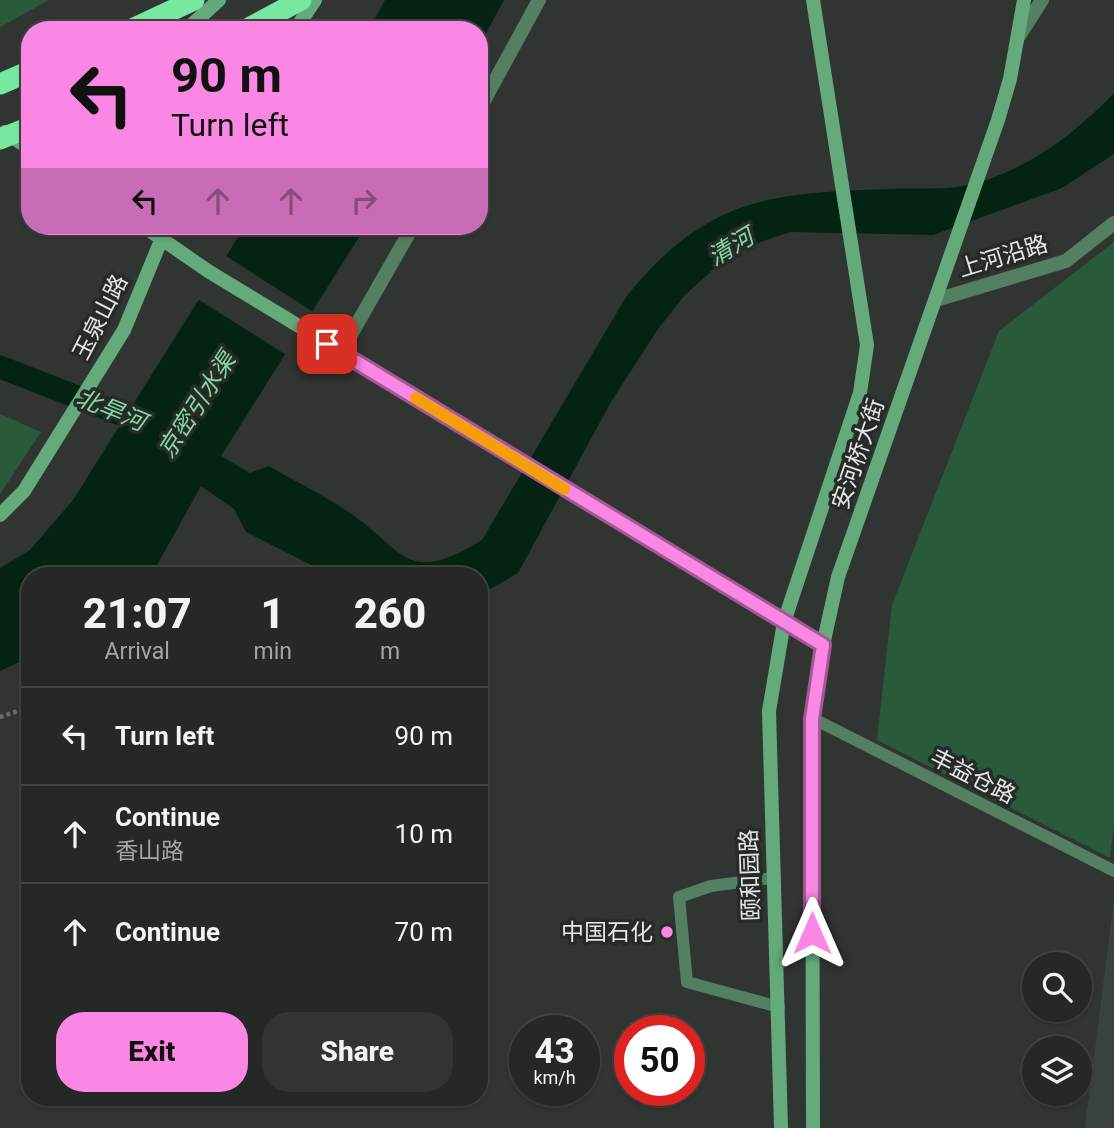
<!DOCTYPE html>
<html lang="en">
<head>
<meta charset="utf-8">
<style>
  :root { --surface:#252826; --page:#313432; --text:#f1f3f6; --muted:#a3a6a7; --line:#424443; --accent:#fb87e5 }
  body { margin:0; font-family:Roboto,"Noto Sans SC",sans-serif; background:var(--page); color:var(--text); height:100vh; display:flex; flex-direction:column; font-size:26px; white-space:nowrap }
  * { box-sizing:border-box; margin:0 }
  p { font-size:23px; color:var(--muted) }
  .icon { flex:none; width:38px; height:38px; fill:none; stroke:currentColor; stroke-width:2; stroke-linecap:round; stroke-linejoin:round }
  .map { position:relative; flex:1; overflow:hidden }
  .sheet { position:absolute; left:21px; top:567px; width:467px; height:539px; display:flex; flex-direction:column; background:var(--surface); border-radius:28px; box-shadow:0 2px 5px #0004,0 0 0 2px var(--line) }
  .sheet>* { flex:none }
  .guide { position:absolute; left:21px; top:21px; width:467px; height:214px; border-radius:28px; box-shadow:0 2px 5px #0004,0 0 0 2px var(--line); background:#fb87e5; color:#111; overflow:hidden }
  .controls { position:absolute; left:1022px; top:952px; display:grid; gap:14px }
  .controls a { display:grid; place-items:center; width:70px; height:70px; border-radius:50%; background:var(--surface); box-shadow:0 2px 5px #0004,0 0 0 2px var(--line); font-size:35px }
  .speed { position:absolute; left:509px; top:1015px; display:flex; gap:14px; font-size:35px; font-weight:700; text-align:center }
  .speed>* { display:grid; place-content:center; width:91px; height:91px; border-radius:50%; background:var(--surface); box-shadow:0 2px 5px #0004,0 0 0 2px var(--line); line-height:1 }
  .speed small { font-size:18px; font-weight:400 }
  .speed .limit { border:10px solid #d22; background:#fff; color:#111 }
  .pin { position:absolute; display:grid; place-items:center; width:60px; height:60px; color:#fff; margin:-30px; border-radius:14px; box-shadow:0 4px 10px #0006 }
  .me { position:absolute; width:77px; margin:-38px; rotate:0deg; stroke-linejoin:round; filter:drop-shadow(0 0 5px #0008) }
  .turn { display:flex; align-items:center; gap:24px; height:147px; padding:0 35px; font-size:32px }
  .turn .icon { width:91px; height:91px; stroke-width:2.5 }
  .turn b { display:block; font-size:49px; line-height:60px }
  .lanes { display:flex; align-items:center; height:66px; padding:0 35px; background:#0003; justify-content:center; gap:35px; direction:ltr }
  .lanes .off { opacity:.35 }
  .eta { display:flex; justify-content:space-evenly; align-items:center; height:119px; text-align:center }
  .eta b { font-size:42px; font-weight:800; line-height:49px }
  .action { display:flex; gap:14px; margin-top:auto; padding:14px 35px }
  .action a { flex:1; height:80px; border-radius:28px; background:var(--accent); color:#111; font-size:28px; font-weight:800; line-height:80px; text-align:center }
  .action a+a { background:var(--page); color:var(--text) }
  ul { padding:0; list-style:none }
  li { display:flex; align-items:center; gap:21px; height:98px; padding:0 35px; border-top:2px solid var(--line) }
  li div { flex:1 }
  li b { display:block; font-size:26px }
  li em { font-style:normal }
  .map>svg:first-child { display:block }
</style>
</head>
<body>
<div class="map">
<svg width="1114" height="1128" viewBox="0 0 1114 1128">
  <rect width="100%" height="100%" fill="#313532"/>
  <!-- built -->
  <polygon fill="#39433c" points="1114,899 1114,1128 1085,1128"/>
  <!-- green -->
  <g fill="#285a3b">
    <polygon points="0,0 49,0 0,27"/>
    <polygon points="1114,242 1114,824 1110,858 877,740 892,605 999,331"/>
    <polygon points="0,414 41,432 0,494"/>
  </g>
  <!-- water -->
  <g fill="#042312">
    <polygon points="385,0 504,0 480,44 480,30 369,30"/>
    <path d="M1114 93V154L1062 188 933 235 790 232 752 245 718 265 684 296 658 329 611 402 518 573 480 595V576H333L246 532 234 509 201 486 151 576H30V657L0 671V568L30 550 73 500 245 226H366L221 456 250 473 269 466C294 481 320 493 344 509 404 547 403 589 482 540L626 297C706 198 768 193 888 189 920 187 952 192 983 181 1034 165 1078 131 1114 93Z"/>
  </g>
  <!-- pier -->
  <polygon fill="#313532" points="223,254 315,313 288,356 196,298"/>
  <g fill="none" stroke-linecap="round" stroke-linejoin="round">
    <!-- canal -->
    <polyline stroke="#042312" stroke-width="23" points="0,367 154,427"/>
    <!-- path -->
    <polyline stroke="#6d706d" stroke-width="4.5" stroke-dasharray="3.5 3.5" stroke-linecap="butt" points="0,717 30,707"/>
    <!-- lane -->
    <g stroke="#557f63" stroke-width="12">
      <polyline points="812,718 1114,871"/>
      <polyline points="772,878 711,886 679,897 687,982 779,1007"/>
    </g>
    <!-- street -->
    <g stroke="#557f63" stroke-width="14">
      <polyline points="1019,36 1042,0"/>
      <polyline points="480,108 539,0"/>
      <polyline points="936,300 1066,261 1114,223"/>
      <polyline points="341,352 413,226"/>
    </g>
    <!-- secondary -->
    <g stroke="#64aa7d" stroke-width="14">
      <polyline points="186,30 219,0"/>
      <polyline points="295,30 315,0"/>
      <polyline points="5,132 30,149"/>
      <polyline points="143,226 208,271 447,416"/>
      <polyline points="584,501 823,645"/>
      <polyline points="0,515 24,491 124,330 167,226"/>
      <polyline points="781,1128 769,711 784,622 860,393 867,345 813,0"/>
      <polyline points="813,1128 812,718 823,645 838,577 998,120 1010,79 1024,0"/>
    </g>
    <!-- highway -->
    <g stroke="#77e8a2" stroke-width="21">
      <polyline points="130,30 194,0"/>
      <polyline points="245,30 301,0"/>
      <polyline points="0,84 30,71"/>
    </g>
    <!-- secondary-bridge -->
    <polyline stroke="#64aa7d" stroke-width="14" points="447,416 584,501"/>
    <!-- highway-bridge -->
    <polyline stroke="#77e8a2" stroke-width="21" points="0,139 30,127"/>
  </g>
  <g fill="none" stroke-linecap="round" stroke-linejoin="round">
    <defs>
      <polyline id="route" points="327,344 823,645 812,719 812,933"/>
    </defs>
    <!-- route casing -->
    <use href="#route" stroke="#a35895" stroke-width="18"/>
    <!-- route -->
    <use href="#route" stroke="#fb87e5" stroke-width="12"/>
    <!-- slow -->
    <polyline stroke="#f59e0b" stroke-width="12" points="416,398 564,489"/>
  </g>
  <!-- markers -->
  <circle fill="#fb87e5" stroke="#272b28" stroke-width="2.5" cx="667" cy="932" r="7"/>
  <g text-anchor="middle" stroke-width="7" stroke-linejoin="round" paint-order="stroke">
    <!-- street labels -->
    <g font-size="23" fill="#e5e7e5" stroke="#272b28">
      <text transform="translate(1003 256) rotate(-17)" y="8">上河沿路</text>
      <text transform="translate(100 317) rotate(-63)" y="8">玉泉山路</text>
      <text transform="translate(858 454) rotate(-71)" y="8">安河桥大街</text>
      <text transform="translate(973 776) rotate(27)" y="8">丰益仓路</text>
      <text transform="translate(750 875) rotate(-92)" y="8">颐和园路</text>
    </g>
    <!-- poi labels -->
    <g font-size="23" fill="#e5e7e5" stroke="#272b28" text-anchor="end">
      <text x="653" y="940">中国石化</text>
    </g>
    <!-- water labels -->
    <g font-size="24" font-style="italic" fill="#84d9a2" stroke="#272b28">
      <text transform="translate(731 247) rotate(-31)" y="8">清河</text>
      <text transform="translate(197 405) rotate(-57)" y="8">京密引水渠</text>
      <text transform="translate(111 410) rotate(22)" y="8">北旱河</text>
    </g>
  </g>
</svg>
<div class="controls">
<a><svg class="icon" aria-label="search" viewBox="0 0 24 24"><circle cx="10" cy="10" r="6"/><path d="M15 15l6 6"/></svg></a>
<a><svg class="icon" aria-label="layers" viewBox="0 0 24 24"><path d="M12 4l9 5-9 5-9-5zM3 14l9 5 9-5"/></svg></a>
</div>
<div class="speed"><div>43<small>km/h</small></div><div class="limit">50</div></div>
<div class="pin" style="left:327px;top:344px;background:#d93025"><svg class="icon" aria-label="arrive" viewBox="0 0 24 24"><path d="M6 21V4h12l-3 4 3 4H6"/></svg></div>
<svg class="me" style="left:812px;top:933px" viewBox="-20 -20 40 40"><path d="M0-17L14 15 0 8-14 15z" fill="#fb87e5" stroke="#fff" stroke-width="4"/></svg>
<div class="guide">
<div class="turn"><svg class="icon" aria-label="left" viewBox="0 0 24 24"><path d="M17 20v-9H6M10 6l-5 5 5 5"/></svg><div><b>90 m</b>Turn left</div></div>
<div class="lanes"><svg class="icon" aria-label="left" viewBox="0 0 24 24"><path d="M17 20v-9H6M10 6l-5 5 5 5"/></svg><svg class="icon off" aria-label="ahead" viewBox="0 0 24 24"><path d="M12 20V5M6 11l6-6 6 6"/></svg><svg class="icon off" aria-label="ahead" viewBox="0 0 24 24"><path d="M12 20V5M6 11l6-6 6 6"/></svg><svg class="icon off" aria-label="right" viewBox="0 0 24 24"><path d="M7 20v-9h11M14 6l5 5-5 5"/></svg></div>
</div>
<section class="sheet">
<div class="eta">
<div><b>21:07</b><p>Arrival</p></div>
<div><b>1</b><p>min</p></div>
<div><b>260</b><p>m</p></div>
</div>
<ul>
<li><svg class="icon" aria-label="left" viewBox="0 0 24 24"><path d="M17 20v-9H6M10 6l-5 5 5 5"/></svg><div><b>Turn left</b></div><em>90 m</em></li>
<li><svg class="icon" aria-label="ahead" viewBox="0 0 24 24"><path d="M12 20V5M6 11l6-6 6 6"/></svg><div><b>Continue</b><p>香山路</p></div><em>10 m</em></li>
<li><svg class="icon" aria-label="ahead" viewBox="0 0 24 24"><path d="M12 20V5M6 11l6-6 6 6"/></svg><div><b>Continue</b></div><em>70 m</em></li>
</ul>
<div class="action"><a>Exit</a><a>Share</a></div>
</section>
</div>
</body>
</html>
